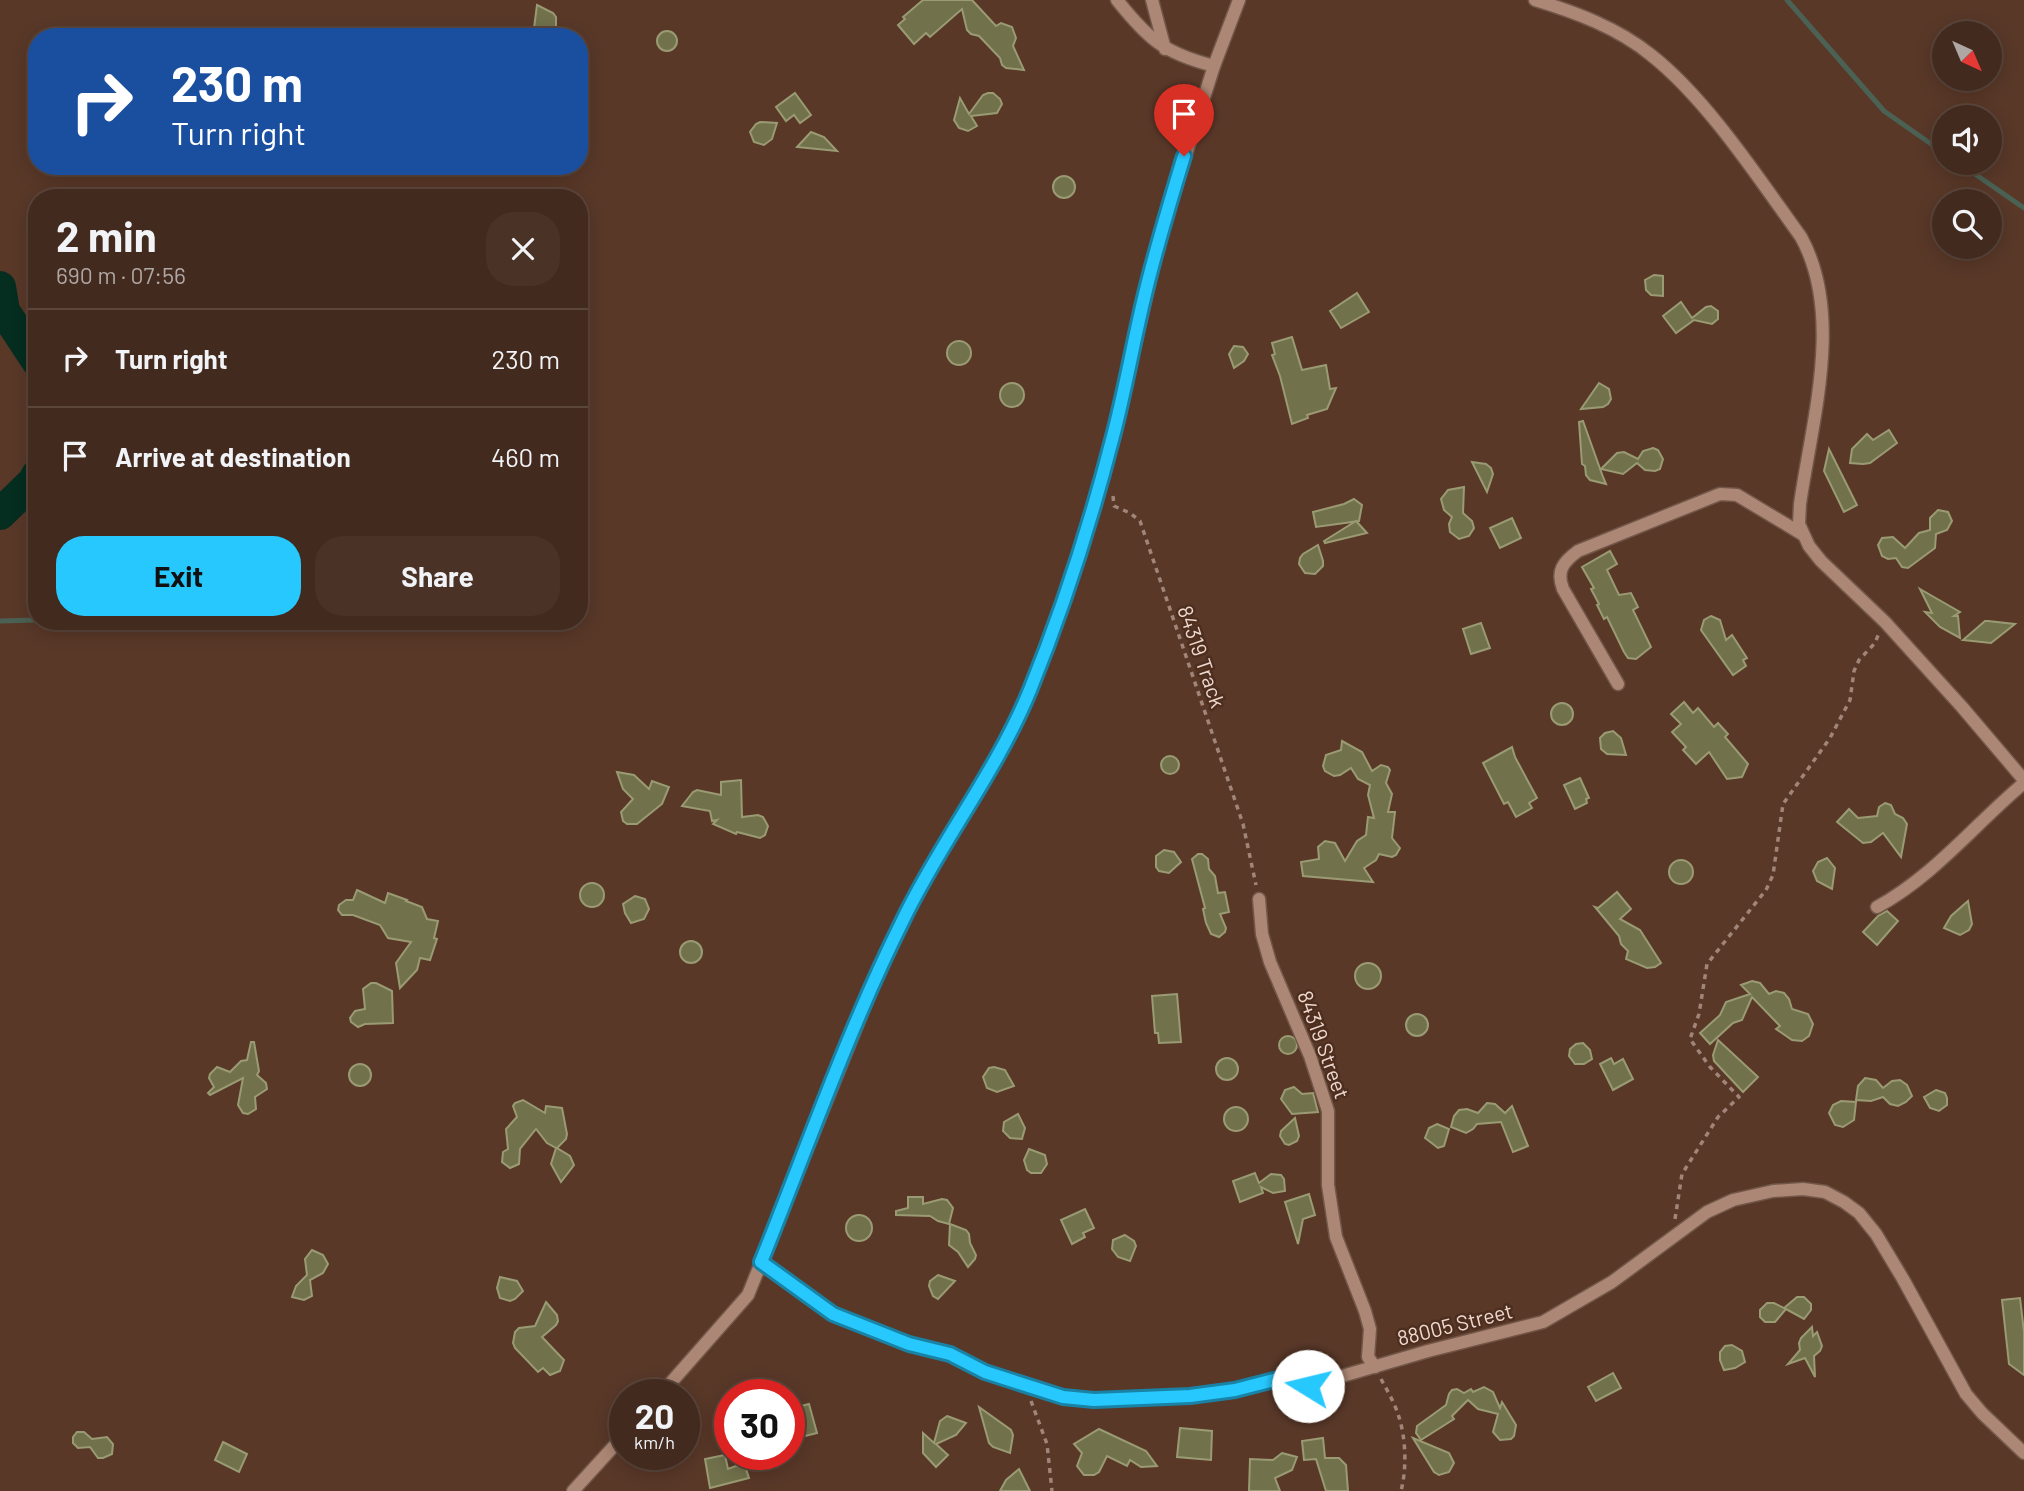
<!DOCTYPE html>
<html lang="en">
<head>
<meta charset="utf-8">
<style>
  :root { --surface:#432a1e; --page:#4a3227; --text:#f1f3f6; --muted:#afa7a4; --line:#5b463c; --accent:#27c8fe }
  body { margin:0; font-family:Barlow,sans-serif; background:var(--page); color:var(--text); height:100vh; display:flex; flex-direction:column; font-size:26px; white-space:nowrap }
  * { box-sizing:border-box; margin:0 }
  p { font-size:23px; color:var(--muted) }
  .icon { flex:none; width:38px; height:38px; fill:none; stroke:currentColor; stroke-width:2; stroke-linecap:round; stroke-linejoin:round }
  .map { position:relative; flex:1; overflow:hidden }
  .sheet { position:absolute; left:28px; top:189px; width:560px; height:441px; display:flex; flex-direction:column; background:var(--surface); border-radius:28px; box-shadow:0 4px 18px #0003,0 0 0 2px var(--line) }
  .sheet>* { flex:none }
  .banner { position:absolute; left:28px; top:28px; width:560px; height:147px; border-radius:28px; box-shadow:0 4px 18px #0003,0 0 0 2px var(--line); background:#1a4fa0; color:#fff; overflow:hidden }
  .needle { width:46px; rotate:136deg }
  .fabs { position:absolute; left:1932px; top:21px; display:grid; gap:14px }
  .fabs a { display:grid; place-items:center; width:70px; height:70px; border-radius:50%; background:var(--surface); box-shadow:0 4px 18px #0003,0 0 0 2px var(--line); font-size:35px }
  .speed { position:absolute; left:609px; top:1379px; display:flex; gap:14px; font-size:35px; font-weight:700; text-align:center }
  .speed>* { display:grid; place-content:center; width:91px; height:91px; border-radius:50%; background:var(--surface); box-shadow:0 4px 18px #0003,0 0 0 2px var(--line); line-height:1 }
  .speed small { font-size:18px; font-weight:400 }
  .speed .limit { border:10px solid #d22; background:#fff; color:#111 }
  .pin { position:absolute; display:grid; place-items:center; width:60px; height:60px; color:#fff; margin:-72px -30px; border-radius:50% 50% 50% 0; rotate:-45deg; box-shadow:0 0 7px #0007 }
  .pin .icon { rotate:45deg }
  .me { position:absolute; width:77px; margin:-38px; rotate:279deg; stroke-linejoin:round; filter:drop-shadow(0 0 5px #0008) }
  .turn { display:flex; align-items:center; gap:24px; height:147px; padding:0 28px; font-size:32px }
  .turn .icon { width:91px; height:91px; stroke-width:2.5 }
  .turn b { display:block; font-size:49px; line-height:60px }
  .round { display:grid; place-items:center; flex:none; width:74px; height:74px; border-radius:28px; background:var(--page) }
  .headline { display:flex; align-items:center; justify-content:space-between; height:119px; padding:0 28px }
  h1 { font-size:42px; font-weight:700; line-height:52px }
  .button { display:flex; gap:14px; margin-top:auto; padding:14px 28px }
  .button a { flex:1; height:80px; border-radius:28px; background:var(--accent); color:#111; font-size:28px; font-weight:700; line-height:80px; text-align:center }
  .button a+a { background:var(--page); color:var(--text) }
  ul { padding:0; list-style:none }
  li { display:flex; align-items:center; gap:21px; height:98px; padding:0 28px; border-top:2px solid var(--line) }
  li div { flex:1 }
  li b { display:block; font-size:26px }
  li em { font-style:normal }
  .map>svg:first-child { display:block }
</style>
</head>
<body>
<div class="map">
<svg width="2024" height="1491" viewBox="0 0 2024 1491">
  <rect width="100%" height="100%" fill="#593828"/>
  <g fill="none" stroke-linecap="round" stroke-linejoin="round">
    <!-- stream -->
    <g stroke="#4b6154" stroke-width="5">
      <polyline points="1787,0 1884,111 1944,153"/>
      <polyline points="1959,163 2024,208"/>
      <polyline points="0,621 37,620"/>
    </g>
    <!-- river -->
    <g stroke="#052d20" stroke-width="32">
      <polyline points="0,287 4,311 37,361"/>
      <polyline points="0,514 33,482 37,475"/>
    </g>
  </g>
  <!-- building -->
  <g fill="#71714c" stroke="#9a9a73" stroke-width="2">
    <polygon points="923,0 972,0 996,26 1001,23 1012,27 1016,38 1013,46 1024,70 1006,68 1002,65 1000,58 979,36 971,34 967,30 962,9 930,37 926,33 914,44 898,25 905,19 903,17"/>
    <polygon points="537,5 553,13 556,17 556,27 548,34 537,32 534,28"/>
    <circle cx="667" cy="41" r="10"/>
    <polygon points="795,93 811,115 800,123 794,115 786,121 776,107"/>
    <polygon points="988,93 993,93 1000,99 1002,104 997,113 971,116 977,126 968,131 959,128 954,120 960,98 969,114 983,95"/>
    <polygon points="760,122 777,123 772,139 764,145 754,142 750,132 756,124"/>
    <polygon points="811,132 824,137 837,151 797,147"/>
    <circle cx="1064" cy="187" r="11"/>
    <polygon points="1654,275 1663,276 1663,296 1651,295 1646,290 1645,280"/>
    <polygon points="1357,293 1369,312 1341,328 1330,311"/>
    <polygon points="1681,302 1692,318 1706,307 1711,306 1718,311 1718,319 1712,324 1694,320 1676,333 1663,316"/>
    <polygon points="1292,337 1302,370 1326,365 1330,389 1336,388 1327,409 1307,415 1308,418 1292,424 1280,376 1272,355 1275,354 1272,343"/>
    <circle cx="959" cy="353" r="12"/>
    <polygon points="1234,346 1243,347 1248,354 1244,361 1234,368 1229,354"/>
    <polygon points="1599,383 1609,389 1611,399 1608,404 1603,407 1581,409"/>
    <circle cx="1012" cy="395" r="12"/>
    <polygon points="1583,421 1603,477 1606,484 1590,480 1586,475 1585,466 1582,464 1579,422"/>
    <polygon points="1889,430 1897,443 1870,463 1863,464 1850,463 1852,449 1867,434 1873,440"/>
    <polygon points="1653,448 1658,450 1663,459 1660,469 1655,471 1645,470 1637,463 1623,474 1601,469 1617,453 1624,452 1638,459 1643,451"/>
    <polygon points="1829,449 1857,505 1844,512 1824,471"/>
    <polygon points="1472,462 1486,464 1491,468 1493,474 1487,492"/>
    <polygon points="1464,487 1463,513 1472,521 1474,528 1469,536 1459,539 1450,532 1449,524 1452,517 1444,510 1441,499 1448,490"/>
    <polygon points="1354,499 1362,505 1359,521 1316,527 1313,512 1344,504"/>
    <polygon points="1938,510 1948,512 1952,521 1947,530 1936,534 1935,548 1908,568 1902,567 1896,558 1888,559 1882,556 1878,545 1882,538 1893,537 1905,548 1919,533 1930,530 1930,518"/>
    <polygon points="1512,518 1521,538 1500,548 1490,528"/>
    <polygon points="1356,521 1367,533 1325,543 1324,541"/>
    <polygon points="1318,545 1323,561 1323,566 1315,574 1305,573 1299,564 1300,558 1303,554"/>
    <polygon points="1610,551 1617,564 1607,570 1619,595 1631,593 1638,607 1633,610 1651,647 1636,659 1628,658 1624,652 1607,617 1604,619 1597,605 1599,604 1591,589 1594,588 1582,567"/>
    <polygon points="1920,589 1960,612 1954,616 1958,616 1960,638 1940,627 1925,612 1932,613"/>
    <polygon points="1711,616 1720,620 1726,640 1732,635 1747,658 1743,660 1746,666 1733,675 1701,630 1704,620"/>
    <polygon points="1985,621 1988,621 2015,624 1991,643 1963,640"/>
    <polygon points="1481,623 1490,648 1471,654 1463,629"/>
    <polygon points="1684,702 1693,713 1698,708 1714,727 1718,723 1728,734 1725,737 1748,764 1742,777 1727,779 1709,752 1696,764 1683,750 1686,747 1672,732 1681,724 1671,714"/>
    <circle cx="1562" cy="714" r="11"/>
    <polygon points="1613,731 1621,738 1626,755 1607,754 1601,749 1600,738 1605,733"/>
    <polygon points="1342,741 1362,752 1372,771 1381,765 1388,767 1390,770 1386,783 1392,794 1388,812 1395,812 1392,838 1400,848 1396,855 1392,857 1379,854 1376,860 1364,868 1373,882 1303,876 1301,862 1319,859 1318,847 1325,841 1335,843 1345,861 1357,841 1366,835 1368,817 1374,818 1368,795 1370,785 1358,779 1351,768 1340,775 1334,776 1325,771 1323,766 1326,755 1341,750"/>
    <polygon points="1512,747 1515,757 1537,798 1529,803 1532,808 1516,817 1508,802 1504,804 1483,763"/>
    <circle cx="1170" cy="765" r="9"/>
    <polygon points="617,772 634,775 649,789 652,781 669,787 662,804 637,824 627,824 623,821 621,812 633,799 623,789"/>
    <polygon points="1580,778 1589,798 1586,799 1587,803 1575,809 1564,785"/>
    <polygon points="741,780 742,817 758,815 763,817 768,826 765,835 760,838 737,832 736,834 713,824 717,820 712,821 710,811 682,806 693,792 697,790 721,795 721,782"/>
    <polygon points="1885,803 1891,805 1895,814 1903,818 1907,824 1901,857 1883,833 1871,842 1863,843 1837,822 1849,809 1858,818 1877,816 1879,807"/>
    <polygon points="1164,850 1174,852 1181,862 1169,873 1159,871 1156,867 1156,856"/>
    <polygon points="1198,854 1202,854 1208,859 1209,869 1215,876 1218,893 1225,892 1229,912 1220,914 1226,928 1225,932 1219,937 1211,934 1206,923 1203,909 1205,908 1192,859"/>
    <polygon points="1827,858 1835,868 1832,889 1817,881 1813,871 1818,862"/>
    <circle cx="1681" cy="872" r="12"/>
    <circle cx="592" cy="895" r="12"/>
    <polygon points="357,890 385,903 388,893 407,900 406,901 422,907 427,919 438,921 434,938 437,939 430,960 420,958 417,970 400,988 396,963 411,942 388,938 380,925 353,915 342,915 338,910 339,905 346,900 353,900"/>
    <polygon points="1617,892 1631,909 1620,919 1640,930 1661,963 1655,967 1647,968 1626,959 1628,951 1621,944 1619,936 1595,907 1598,908"/>
    <polygon points="635,896 645,899 649,909 644,919 631,923 625,913 623,904"/>
    <polygon points="1968,901 1972,924 1969,930 1960,935 1944,928 1951,916"/>
    <polygon points="1887,911 1898,921 1877,945 1863,932 1878,916"/>
    <circle cx="691" cy="952" r="11"/>
    <circle cx="1368" cy="976" r="13"/>
    <polygon points="1752,981 1760,983 1769,994 1776,991 1784,993 1789,999 1792,1009 1808,1014 1813,1024 1809,1036 1802,1041 1792,1040 1776,1029 1780,1026 1752,997 1742,1020 1733,1023 1710,1044 1700,1033 1720,1015 1726,1002 1750,994 1741,985"/>
    <polygon points="371,983 376,983 392,991 393,1023 365,1024 358,1027 351,1022 350,1018 355,1011 365,1009 363,989"/>
    <polygon points="1177,994 1181,1042 1159,1043 1158,1033 1155,1033 1152,996"/>
    <circle cx="1417" cy="1025" r="11"/>
    <circle cx="1288" cy="1045" r="9"/>
    <polygon points="1718,1040 1758,1077 1743,1092 1714,1061 1713,1055"/>
    <polygon points="251,1042 254,1042 259,1071 257,1075 266,1083 267,1089 255,1097 256,1109 248,1114 243,1113 238,1105 243,1078 210,1095 208,1093 214,1087 209,1078 210,1074 217,1067 230,1072 241,1061 247,1060"/>
    <polygon points="1583,1043 1590,1050 1592,1059 1584,1064 1575,1064 1569,1056 1570,1049 1576,1044"/>
    <circle cx="1227" cy="1069" r="11"/>
    <polygon points="1611,1058 1614,1064 1623,1059 1633,1079 1613,1090 1600,1064"/>
    <circle cx="360" cy="1075" r="11"/>
    <polygon points="994,1067 1005,1070 1014,1086 997,1092 987,1088 983,1077 989,1068"/>
    <polygon points="1865,1078 1876,1080 1883,1088 1892,1081 1900,1080 1907,1085 1912,1096 1906,1102 1898,1106 1890,1104 1883,1097 1871,1101 1856,1100 1858,1086"/>
    <polygon points="1294,1087 1302,1094 1313,1093 1318,1112 1292,1114 1281,1099 1285,1090"/>
    <polygon points="1936,1090 1945,1093 1947,1098 1947,1105 1939,1111 1930,1108 1924,1097"/>
    <polygon points="523,1100 545,1113 546,1106 562,1108 567,1134 566,1139 557,1148 570,1156 574,1165 561,1182 551,1164 556,1148 547,1143 536,1129 520,1149 519,1164 510,1168 502,1162 503,1152 508,1149 506,1129 517,1117 513,1106 515,1103"/>
    <polygon points="1841,1101 1856,1102 1854,1120 1843,1127 1835,1125 1829,1113 1833,1105"/>
    <polygon points="1487,1103 1495,1104 1505,1113 1512,1106 1528,1146 1513,1152 1501,1122 1477,1124 1473,1129 1466,1133 1451,1127 1454,1116 1459,1110 1467,1109 1478,1113"/>
    <circle cx="1236" cy="1119" r="12"/>
    <polygon points="1018,1114 1025,1128 1022,1139 1010,1138 1003,1131 1004,1122"/>
    <polygon points="1295,1118 1299,1136 1297,1141 1289,1145 1285,1144 1280,1136 1281,1131"/>
    <polygon points="1437,1124 1449,1129 1444,1146 1438,1148 1425,1138 1429,1128"/>
    <polygon points="1029,1149 1045,1155 1047,1164 1041,1173 1031,1173 1027,1170 1024,1160"/>
    <polygon points="1255,1173 1259,1183 1271,1174 1281,1175 1284,1179 1285,1191 1273,1193 1261,1187 1263,1193 1240,1202 1233,1181"/>
    <polygon points="1309,1194 1315,1215 1303,1219 1298,1244 1285,1202"/>
    <polygon points="908,1197 923,1197 923,1204 942,1199 947,1200 953,1208 949,1224 938,1221 930,1216 896,1215 896,1211 908,1208"/>
    <polygon points="1085,1209 1094,1228 1083,1233 1085,1237 1072,1244 1061,1220"/>
    <circle cx="859" cy="1228" r="13"/>
    <polygon points="950,1224 966,1230 969,1234 970,1243 976,1255 975,1259 968,1267 958,1252 949,1245"/>
    <polygon points="1125,1235 1134,1241 1136,1246 1130,1261 1118,1257 1112,1249 1113,1240"/>
    <polygon points="312,1250 323,1255 328,1264 323,1273 310,1280 312,1296 304,1300 292,1297 296,1286 307,1275 305,1259"/>
    <polygon points="938,1275 955,1281 938,1299 933,1296 929,1286 930,1281"/>
    <polygon points="500,1277 517,1281 523,1291 515,1299 510,1301 500,1298 497,1288"/>
    <polygon points="1797,1297 1804,1297 1811,1304 1811,1310 1804,1319 1784,1308"/>
    <polygon points="2020,1298 2024,1332 2024,1375 2009,1364 2002,1300"/>
    <polygon points="546,1302 557,1315 558,1321 556,1325 542,1337 564,1360 560,1371 550,1375 543,1368 538,1372 515,1348 513,1343 515,1332 519,1328 535,1326"/>
    <polygon points="1767,1303 1774,1303 1786,1309 1775,1322 1765,1322 1760,1317 1760,1310"/>
    <polygon points="1812,1327 1813,1336 1817,1332 1822,1346 1820,1351 1814,1356 1815,1377 1805,1358 1788,1364 1800,1350 1799,1343 1801,1338"/>
    <polygon points="1732,1345 1742,1351 1745,1362 1735,1368 1724,1370 1720,1360 1720,1352 1725,1346"/>
    <polygon points="1613,1373 1621,1388 1596,1401 1588,1387"/>
    <polygon points="1484,1387 1493,1392 1500,1408 1502,1402 1516,1425 1514,1436 1511,1439 1500,1440 1493,1432 1498,1414 1478,1409 1468,1400 1452,1416 1454,1419 1421,1440 1416,1433 1417,1426 1446,1405 1449,1394 1452,1390 1457,1389 1464,1393 1471,1389 1473,1392"/>
    <polygon points="809,1404 817,1433 797,1438 792,1422 789,1423 789,1409"/>
    <polygon points="979,1407 1011,1430 1013,1435 1010,1453 993,1447 989,1443"/>
    <polygon points="947,1416 966,1423 956,1435 936,1444 948,1455 936,1467 923,1453 923,1433 934,1443 940,1421"/>
    <polygon points="1180,1428 1212,1431 1211,1460 1177,1457"/>
    <polygon points="1099,1429 1146,1451 1157,1466 1141,1467 1130,1460 1127,1466 1107,1456 1099,1472 1094,1475 1084,1475 1077,1466 1082,1453 1074,1444"/>
    <polygon points="77,1432 84,1432 92,1439 107,1437 113,1444 112,1454 103,1458 98,1458 90,1447 78,1448 73,1443 73,1437"/>
    <polygon points="1323,1438 1325,1458 1324,1458 1339,1458 1346,1465 1348,1491 1326,1491 1316,1459 1304,1460 1302,1441"/>
    <polygon points="1413,1438 1449,1453 1454,1463 1449,1472 1439,1475 1434,1472"/>
    <polygon points="223,1442 247,1454 239,1472 215,1460"/>
    <polygon points="1282,1453 1297,1457 1292,1470 1275,1478 1280,1491 1249,1491 1250,1459 1273,1460"/>
    <polygon points="725,1455 728,1469 744,1463 749,1478 710,1488 705,1459"/>
    <polygon points="1019,1469 1030,1491 1000,1491 1006,1480"/>
  </g>
  <g fill="none" stroke-linecap="round" stroke-linejoin="round">
    <defs>
      <g id="minor">
        <path d="M1117 0C1149 40 1164 53 1214 66"/>
        <polyline points="1152,0 1165,49"/>
        <path d="M1535 0C1575 12 1618 28 1651 55 1707 99 1759 179 1801 237 1844 315 1812 420 1800 504L1799 524 1809 546 1821 561 1885 622 1962 707 2024 780"/>
        <path d="M1618 684 1563 589C1556 571 1563 562 1578 551L1720 494 1737 495 1802 534"/>
        <polyline points="1259,899 1262,934 1270,962 1310,1056 1328,1111 1328,1185 1336,1237 1365,1311 1370,1329 1368,1357 1375,1367"/>
        <path d="M1877 907C1934 876 1975 824 2024 783"/>
        <polyline points="761,1262 833,1314 909,1344 950,1354 985,1372 1025,1386 1063,1397 1094,1400 1190,1396 1235,1390 1278,1379 1308,1386 1428,1351 1543,1322 1612,1282 1707,1212 1733,1200 1773,1191 1803,1189 1825,1192 1844,1202 1859,1213 1876,1234 1903,1279 1966,1394 1982,1413 2024,1453"/>
        <polyline points="660,1395 748,1295 883,961 925,877 1004,746 1029,691 1066,591 1091,517 1113,438 1161,233 1214,66 1239,0"/>
        <polyline points="573,1491 625,1434"/>
      </g>
    </defs>
    <!-- minor casing -->
    <use href="#minor" stroke="#725749" stroke-width="15"/>
    <!-- path -->
    <g stroke="#a08578" stroke-width="3.5" stroke-dasharray="5 5" stroke-linecap="butt">
      <polyline points="1113,496 1114,506 1130,513 1140,521 1243,824 1256,885"/>
      <polyline points="1675,1219 1682,1174 1718,1117 1739,1097 1710,1067 1690,1039 1699,1014 1707,964 1766,890 1773,875 1783,804 1830,738 1850,700 1854,671 1859,660 1875,643 1879,633"/>
      <path d="M1381 1379C1387 1390 1394 1402 1398 1414 1406 1437 1407 1468 1401 1491"/>
      <polyline points="1031,1401 1047,1444 1052,1491"/>
    </g>
    <!-- minor -->
    <use href="#minor" stroke="#ad8775" stroke-width="12"/>
  </g>
  <g fill="none" stroke-linecap="round" stroke-linejoin="round">
    <defs>
      <path id="route" d="M1184 156C1170 202 1156 248 1145 294 1133 343 1125 392 1112 440 1090 525 1063 609 1030 690 997 771 941 841 903 920 848 1030 807 1148 761 1262L833 1314 909 1344 950 1354 985 1372 1063 1397 1094 1400 1190 1396 1235 1390 1278 1379 1308 1386"/>
    </defs>
    <!-- route casing -->
    <use href="#route" stroke="#1982a5" stroke-width="18"/>
    <!-- route -->
    <use href="#route" stroke="#27c8fe" stroke-width="12"/>
  </g>
  <g text-anchor="middle" stroke-width="5" stroke-linejoin="round" paint-order="stroke">
    <!-- street labels -->
    <g font-size="21" fill="#eed9cf" stroke="#4e2e1e">
      <text transform="translate(1201 657) rotate(71)" y="7">84319 Track</text>
      <text transform="translate(1323 1045) rotate(70)" y="7">84319 Street</text>
      <text transform="translate(1455 1325) rotate(-14)" y="7">88005 Street</text>
    </g>
  </g>
</svg>
<div class="fabs">
<a><svg class="needle" viewBox="-14 -14 28 28"><path d="M0-13l5 13h-10z" fill="#e53935"/><path d="M0 13l5-13h-10z" fill="#afa7a4"/></svg></a>
<a><svg class="icon" aria-label="sound" viewBox="0 0 24 24"><path d="M4 9h4l5-4v14l-5-4H4zM17 9q2 3 0 6"/></svg></a>
<a><svg class="icon" aria-label="search" viewBox="0 0 24 24"><circle cx="10" cy="10" r="6"/><path d="M15 15l6 6"/></svg></a>
</div>
<div class="speed"><div>20<small>km/h</small></div><div class="limit">30</div></div>
<div class="pin" style="left:1184px;top:156px;background:#d93025"><svg class="icon" aria-label="arrive" viewBox="0 0 24 24"><path d="M6 21V4h12l-3 4 3 4H6"/></svg></div>
<svg class="me" style="left:1308px;top:1386px" viewBox="-20 -20 40 40"><circle r="19" fill="#fff"/><path d="M0-13L10 11 0 6-10 11z" fill="#27c8fe"/></svg>
<div class="banner">
<div class="turn"><svg class="icon" aria-label="right" viewBox="0 0 24 24"><path d="M7 20v-9h11M14 6l5 5-5 5"/></svg><div><b>230 m</b>Turn right</div></div>
</div>
<section class="sheet">
<div class="headline"><div><h1>2 min</h1><p>690 m · 07:56</p></div><a class="round"><svg class="icon" aria-label="close" viewBox="0 0 24 24"><path d="M6 6l12 12M18 6L6 18"/></svg></a></div>
<ul>
<li><svg class="icon" aria-label="right" viewBox="0 0 24 24"><path d="M7 20v-9h11M14 6l5 5-5 5"/></svg><div><b>Turn right</b></div><em>230 m</em></li>
<li><svg class="icon" aria-label="arrive" viewBox="0 0 24 24"><path d="M6 21V4h12l-3 4 3 4H6"/></svg><div><b>Arrive at destination</b></div><em>460 m</em></li>
</ul>
<div class="button"><a>Exit</a><a>Share</a></div>
</section>
</div>
</body>
</html>
